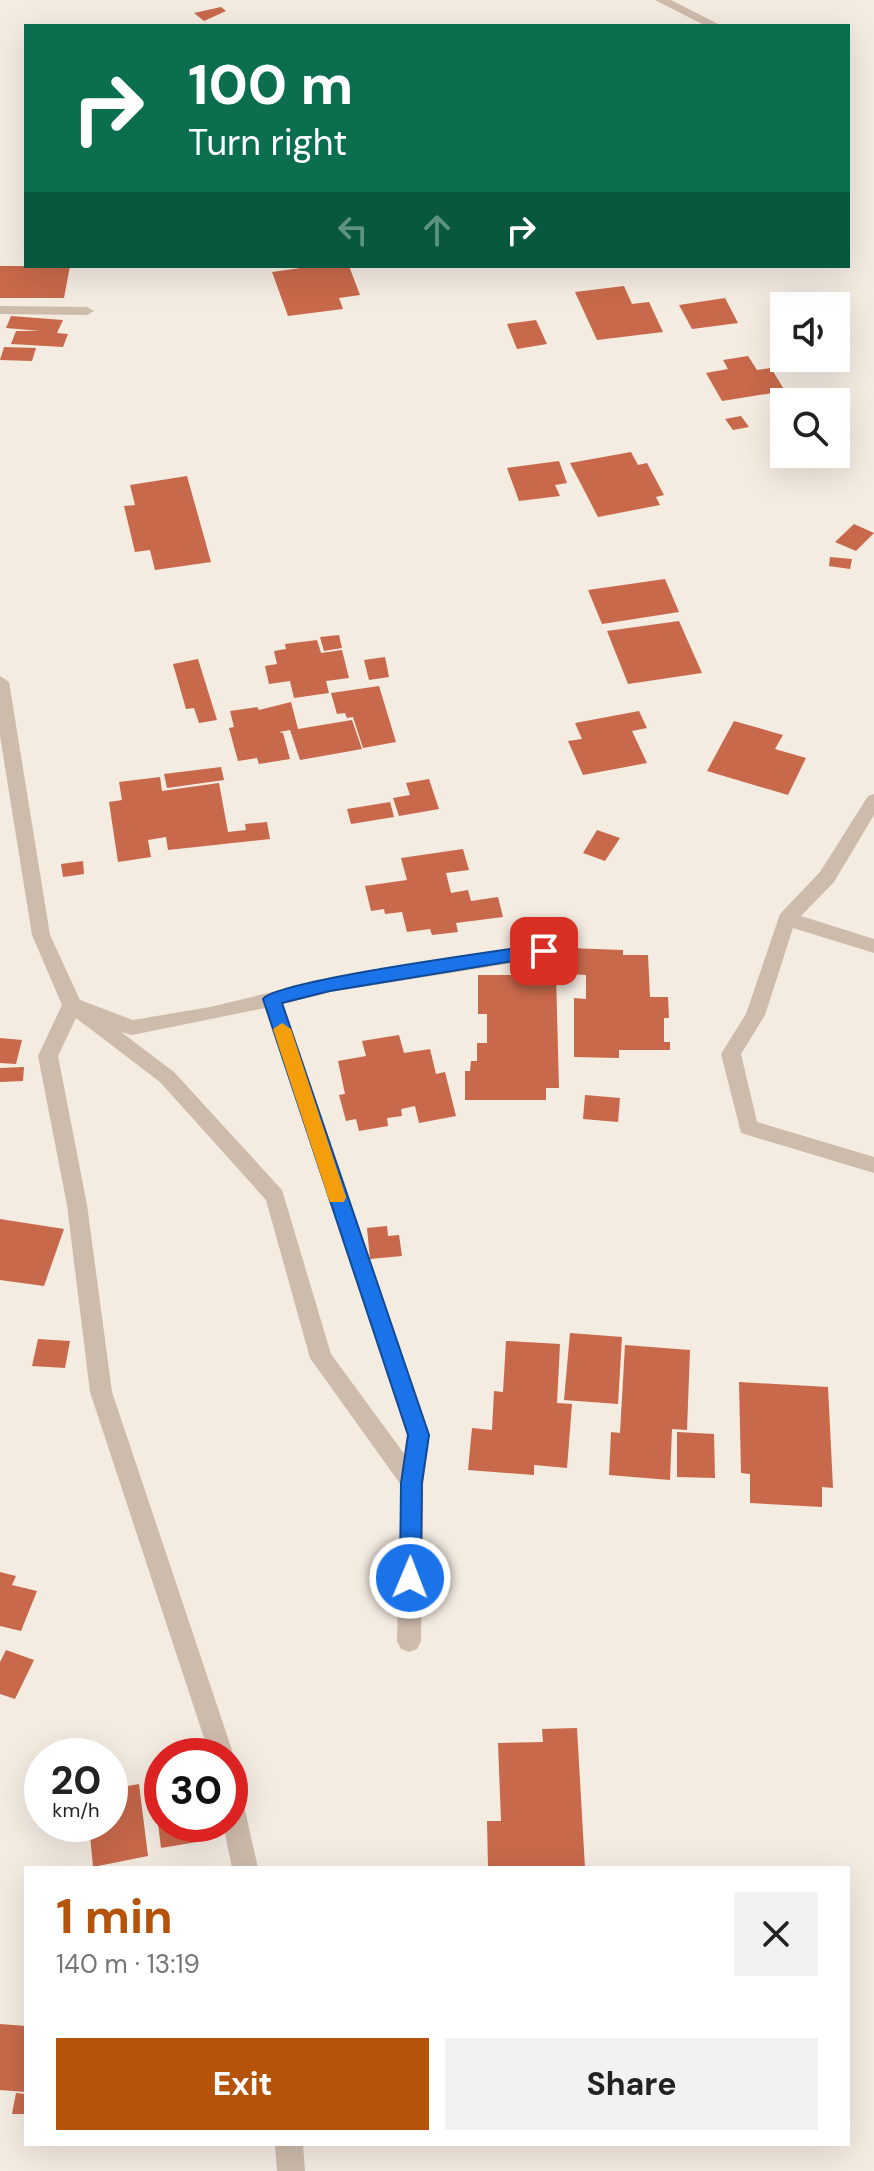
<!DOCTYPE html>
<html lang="en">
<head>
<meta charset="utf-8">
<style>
  :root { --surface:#fff; --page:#f2f2f2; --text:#222; --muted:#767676; --accent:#b45309 }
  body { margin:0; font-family:"DM Sans",sans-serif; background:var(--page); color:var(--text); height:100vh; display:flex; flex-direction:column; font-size:30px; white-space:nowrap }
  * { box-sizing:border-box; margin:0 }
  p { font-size:26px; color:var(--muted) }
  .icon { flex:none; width:44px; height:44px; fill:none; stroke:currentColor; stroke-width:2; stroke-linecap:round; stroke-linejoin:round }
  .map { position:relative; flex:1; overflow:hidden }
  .side { position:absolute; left:24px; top:1866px; width:826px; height:280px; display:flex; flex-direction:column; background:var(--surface); border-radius:0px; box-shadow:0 8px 32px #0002 }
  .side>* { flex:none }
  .banner { position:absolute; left:24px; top:24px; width:826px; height:244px; border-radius:0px; box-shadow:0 8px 32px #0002; background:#0b6e4f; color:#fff; overflow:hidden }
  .tools { position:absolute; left:770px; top:292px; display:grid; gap:16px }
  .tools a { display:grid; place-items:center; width:80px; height:80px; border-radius:0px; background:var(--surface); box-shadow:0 8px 32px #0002; font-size:40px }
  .speed { position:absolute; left:24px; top:1738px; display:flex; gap:16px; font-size:40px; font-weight:700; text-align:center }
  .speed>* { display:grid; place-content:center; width:104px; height:104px; border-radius:50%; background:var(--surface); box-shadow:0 8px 32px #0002; line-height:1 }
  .speed small { font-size:20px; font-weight:400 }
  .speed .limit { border:12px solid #d22; background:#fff; color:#111 }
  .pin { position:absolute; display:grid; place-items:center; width:68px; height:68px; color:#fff; margin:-34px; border-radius:16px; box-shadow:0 4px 12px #0006 }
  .me { position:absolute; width:88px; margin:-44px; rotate:1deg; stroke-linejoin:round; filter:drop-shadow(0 0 6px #0008) }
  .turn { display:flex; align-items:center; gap:28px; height:168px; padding:0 32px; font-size:36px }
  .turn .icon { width:104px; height:104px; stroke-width:2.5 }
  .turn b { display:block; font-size:56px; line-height:68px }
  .lanes { display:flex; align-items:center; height:76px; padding:0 32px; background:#0003; justify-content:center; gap:40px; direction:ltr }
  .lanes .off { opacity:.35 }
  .round { display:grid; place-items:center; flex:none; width:84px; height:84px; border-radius:0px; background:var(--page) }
  .head { display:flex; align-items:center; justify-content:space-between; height:136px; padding:0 32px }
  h1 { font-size:48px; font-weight:700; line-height:60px; color:var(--accent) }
  .cta { display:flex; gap:16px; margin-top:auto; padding:16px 32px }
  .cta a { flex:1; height:92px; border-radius:0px; background:var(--accent); color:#fff; font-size:32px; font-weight:700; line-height:92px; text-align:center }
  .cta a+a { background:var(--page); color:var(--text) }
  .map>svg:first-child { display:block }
</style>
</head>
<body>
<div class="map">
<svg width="874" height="2171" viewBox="0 0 874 2171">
  <rect width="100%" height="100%" fill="#f4ebe1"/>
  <!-- building -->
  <g fill="#c8694b">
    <polygon points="221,7 226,11 204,21 194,13"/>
    <polygon points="0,266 70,266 64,298 0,298"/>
    <polygon points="315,266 349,266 360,295 339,298 343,309 288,316 272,272"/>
    <polygon points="624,286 632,304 649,302 663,332 597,340 575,292"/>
    <polygon points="725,298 738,323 692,329 679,305"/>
    <polygon points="11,316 63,320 57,333 68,334 63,347 11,344 16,331 40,331 6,328"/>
    <polygon points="536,320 547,344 517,349 507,324"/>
    <polygon points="4,347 36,348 32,361 0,360"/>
    <polygon points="748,356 757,370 771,368 785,391 722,401 706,373 728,369 723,360"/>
    <polygon points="741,416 749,427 733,430 725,419"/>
    <polygon points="631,452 638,465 647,463 664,495 656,497 660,505 598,517 570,463"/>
    <polygon points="559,461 567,483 555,485 560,496 519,501 507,468"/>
    <polygon points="187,476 211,562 155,570 150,550 135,552 124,506 135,505 130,485"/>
    <polygon points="854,524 874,533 856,551 835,542"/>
    <polygon points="830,557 852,559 850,569 829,566"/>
    <polygon points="665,579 679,612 602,624 588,590"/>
    <polygon points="679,621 702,673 628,684 607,631"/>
    <polygon points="339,635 342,648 324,651 320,637"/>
    <polygon points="317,640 321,653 342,650 349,678 326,681 329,693 294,698 290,681 269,684 265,666 277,664 274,651 286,649 285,644"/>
    <polygon points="385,657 389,677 369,680 364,660"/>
    <polygon points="198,659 217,720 199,723 194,708 186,709 173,664"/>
    <polygon points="379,686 396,742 363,748 353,717 347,718 345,713 337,714 331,693"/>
    <polygon points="291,702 298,729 352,720 362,749 300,760 290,730 279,732 283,733 290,759 259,764 257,758 238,761 229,728 234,727 230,711 257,707 259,710"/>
    <polygon points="639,711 647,728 632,731 647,763 583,775 568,741 582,739 575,723"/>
    <polygon points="734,721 783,735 775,749 806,758 788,795 707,771"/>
    <polygon points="221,767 224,780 167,788 164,774"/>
    <polygon points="160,777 162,791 219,783 228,832 246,830 245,824 267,822 270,839 168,850 166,837 148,840 151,857 118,862 109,802 122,800 119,782"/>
    <polygon points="429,779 439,809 399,816 393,798 410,795 406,783"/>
    <polygon points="390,802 394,817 351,824 347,809"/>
    <polygon points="597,830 620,838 605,861 583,853"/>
    <polygon points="463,849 469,870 446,873 451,893 468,890 471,901 498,897 503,917 456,923 458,932 432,935 430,929 407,932 402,912 385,914 384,909 371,911 365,886 407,880 401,858"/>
    <polygon points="83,861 84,874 63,877 61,864"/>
    <polygon points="568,948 623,950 623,955 648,955 650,997 668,997 669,1018 664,1018 664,1042 670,1042 670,1050 619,1050 619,1058 574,1057 574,998 586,999 586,975 568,974"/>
    <polygon points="478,975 556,975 559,1088 546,1088 546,1100 465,1100 465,1071 470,1071 471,1061 477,1061 477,1043 487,1043 487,1014 478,1014"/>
    <polygon points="399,1035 404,1053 430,1049 436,1074 445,1072 456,1116 419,1123 415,1106 401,1109 402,1116 387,1118 388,1126 359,1131 356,1119 346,1121 339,1095 345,1094 338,1061 366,1056 362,1041"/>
    <polygon points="0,1038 22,1040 16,1064 0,1063"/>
    <polygon points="24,1067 23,1081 0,1082 0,1068"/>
    <polygon points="585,1095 620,1098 618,1122 583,1119"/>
    <polygon points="0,1219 64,1229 44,1286 0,1280"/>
    <polygon points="387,1226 388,1236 399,1235 402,1256 370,1259 367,1228"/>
    <polygon points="570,1333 622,1337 618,1404 564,1400"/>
    <polygon points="38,1339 70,1341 65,1368 32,1366"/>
    <polygon points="506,1341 560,1344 557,1403 572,1404 567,1468 534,1465 534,1475 468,1470 472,1428 492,1430 494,1391 503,1392"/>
    <polygon points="625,1345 690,1350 687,1430 672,1429 670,1480 609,1475 611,1432 620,1433"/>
    <polygon points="739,1382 828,1387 833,1488 822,1487 822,1507 750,1503 750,1474 741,1473"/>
    <polygon points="677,1432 714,1434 715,1478 677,1477"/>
    <polygon points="0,1572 16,1576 12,1585 37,1591 21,1631 0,1626"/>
    <polygon points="6,1650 34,1660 15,1699 0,1694 0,1662"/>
    <polygon points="577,1728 585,1868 488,1868 487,1821 501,1821 498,1743 543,1742 542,1729"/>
    <polygon points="139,1784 148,1856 93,1867 89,1824 110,1824 110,1789"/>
    <polygon points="162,1790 162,1824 194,1824 197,1842 161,1848 154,1791"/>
    <polygon points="0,2024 26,2026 26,2092 0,2090"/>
    <polygon points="16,2093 26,2094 26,2114 12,2114"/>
  </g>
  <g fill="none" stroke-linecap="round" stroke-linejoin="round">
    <!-- minor -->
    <g fill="#cdbbac" fill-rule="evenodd">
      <polygon points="655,0 671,0 722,26 706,26"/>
      <polygon points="0,306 87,307 94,311 87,315 0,314"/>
      <path d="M0 676 9 682 50 935 80 1000 133 1020 210 1007 330 978 544 944 554 951 544 958 330 992 283 1004 430 1435 423 1483 421 1641 417 1649 409 1652 401 1649 397 1641 401 1485 310 1358 266 1200 160 1082 76 1018 58 1056 87 1205 112 1392 234 1756 230 1765V1756H210L90 1392 67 1205 38 1056 62 1005 32 935 0 736ZM265 1008 408 1435 405 1455 331 1354 282 1190 174 1072 121 1032 132 1035Z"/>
      <polygon points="874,794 874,815 834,882 801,916 874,939 874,953 793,928 765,1015 741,1054 757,1122 874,1157 874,1173 741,1133 721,1054 746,1014 780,914 820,872 868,796"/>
      <polygon points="230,1785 239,1789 242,1797 258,1868 232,1868 223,1824 230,1824"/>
      <polygon points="275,2144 303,2144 305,2171 277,2171"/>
    </g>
  </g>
  <!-- route -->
  <path fill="#1a73e8" stroke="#114b97" stroke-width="2" d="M544 944 550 946 552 951 550 955 330 991 282 1003 429 1435 422 1483 421 1578 418 1585 410 1588 403 1585 400 1578 401 1483 408 1435 263 999C277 980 506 950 544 944Z"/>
  <!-- slow -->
  <polygon fill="#f59e0b" points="282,1023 291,1029 346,1197 344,1202 330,1202 328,1197 273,1029"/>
</svg>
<div class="tools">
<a><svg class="icon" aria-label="sound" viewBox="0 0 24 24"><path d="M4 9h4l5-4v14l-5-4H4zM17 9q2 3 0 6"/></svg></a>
<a><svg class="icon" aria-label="search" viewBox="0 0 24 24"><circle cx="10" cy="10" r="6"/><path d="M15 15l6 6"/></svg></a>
</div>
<div class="speed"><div>20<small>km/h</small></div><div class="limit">30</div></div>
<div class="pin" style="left:544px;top:951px;background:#d93025"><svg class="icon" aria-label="arrive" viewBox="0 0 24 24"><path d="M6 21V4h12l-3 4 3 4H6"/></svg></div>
<svg class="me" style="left:410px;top:1578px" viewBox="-20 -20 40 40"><circle r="17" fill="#1a73e8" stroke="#fff" stroke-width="3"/><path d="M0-11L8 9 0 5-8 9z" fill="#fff"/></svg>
<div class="banner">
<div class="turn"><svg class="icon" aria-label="right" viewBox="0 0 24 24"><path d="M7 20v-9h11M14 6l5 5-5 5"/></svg><div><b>100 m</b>Turn right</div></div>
<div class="lanes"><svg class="icon off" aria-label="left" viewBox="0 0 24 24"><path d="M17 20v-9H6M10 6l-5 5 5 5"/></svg><svg class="icon off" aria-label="ahead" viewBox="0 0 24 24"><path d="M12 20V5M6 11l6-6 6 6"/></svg><svg class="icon" aria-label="right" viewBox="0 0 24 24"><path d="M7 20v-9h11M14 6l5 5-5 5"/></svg></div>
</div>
<section class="side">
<div class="head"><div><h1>1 min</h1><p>140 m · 13:19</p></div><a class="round"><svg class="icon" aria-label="close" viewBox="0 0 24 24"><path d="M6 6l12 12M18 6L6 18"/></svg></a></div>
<div class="cta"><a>Exit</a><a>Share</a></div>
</section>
</div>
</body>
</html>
